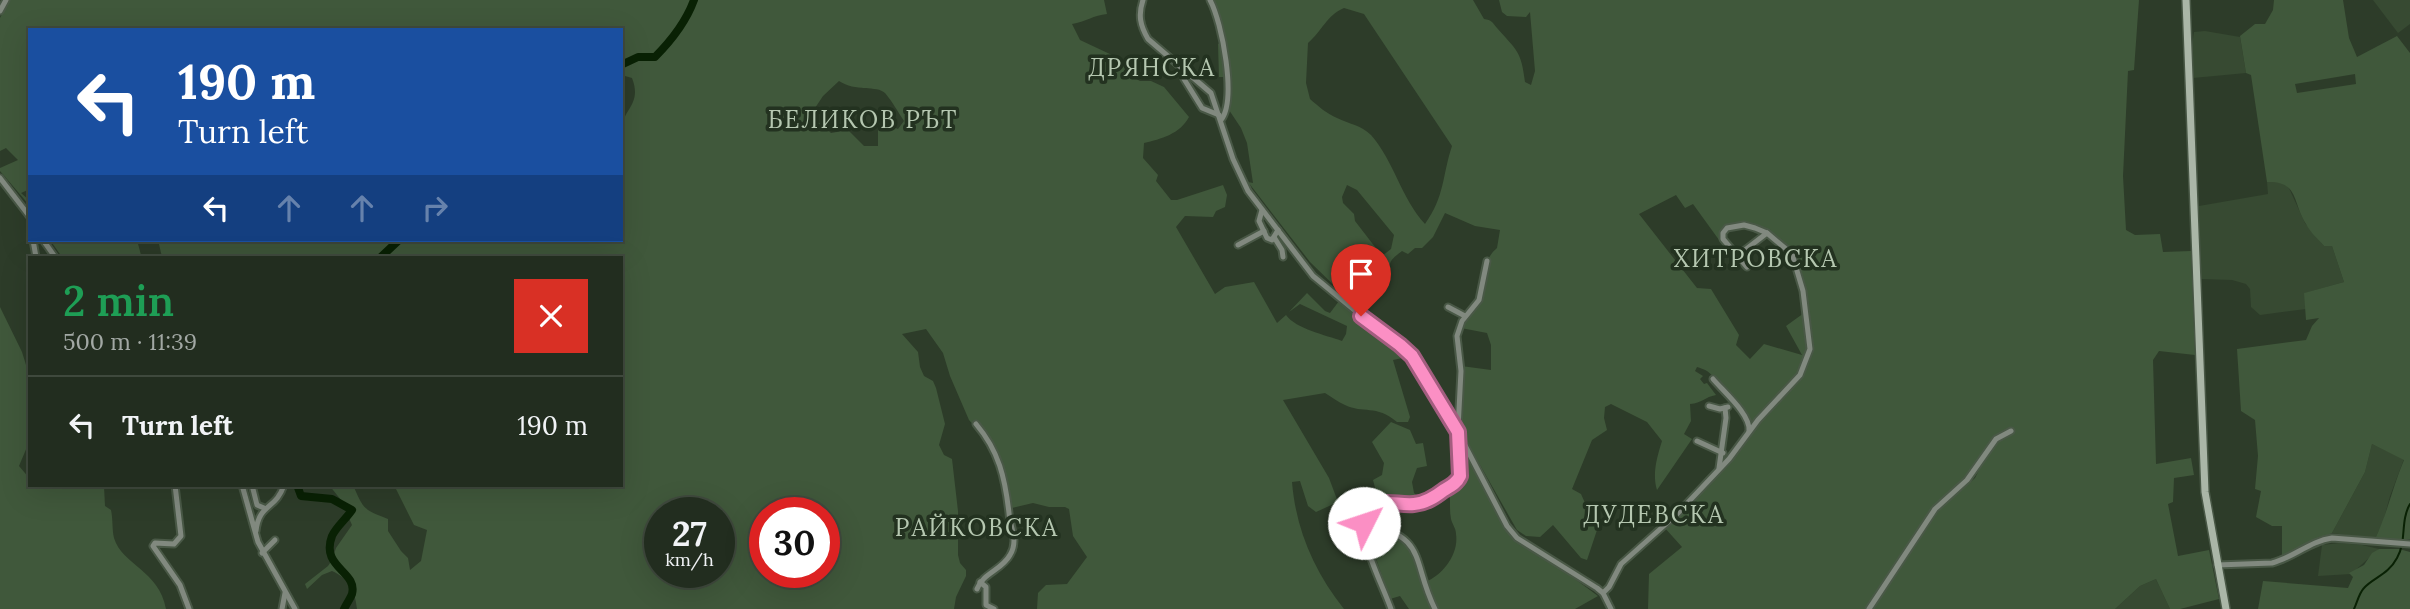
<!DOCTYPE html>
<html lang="en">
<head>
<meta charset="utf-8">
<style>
  :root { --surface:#222d1f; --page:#2a3528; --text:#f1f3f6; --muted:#a2a8a4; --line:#3f493d }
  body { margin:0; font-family:Lora,serif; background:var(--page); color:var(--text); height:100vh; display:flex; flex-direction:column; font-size:26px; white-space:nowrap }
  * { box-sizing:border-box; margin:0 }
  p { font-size:23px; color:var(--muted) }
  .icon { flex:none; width:38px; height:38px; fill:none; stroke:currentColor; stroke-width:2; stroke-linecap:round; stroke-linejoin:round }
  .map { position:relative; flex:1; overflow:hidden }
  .drawer { position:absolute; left:28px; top:256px; width:595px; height:231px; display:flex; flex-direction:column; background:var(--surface); border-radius:0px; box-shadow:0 7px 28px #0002,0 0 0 2px var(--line) }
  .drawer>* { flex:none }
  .top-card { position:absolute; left:28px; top:28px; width:595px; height:214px; border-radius:0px; box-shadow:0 7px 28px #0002,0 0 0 2px var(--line); background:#1a4fa0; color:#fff; overflow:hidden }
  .speed { position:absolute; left:644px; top:497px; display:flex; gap:14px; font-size:35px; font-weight:700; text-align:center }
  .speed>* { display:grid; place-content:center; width:91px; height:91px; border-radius:50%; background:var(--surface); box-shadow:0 7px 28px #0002,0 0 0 2px var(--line); line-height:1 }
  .speed small { font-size:18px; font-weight:400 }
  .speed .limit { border:10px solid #d22; background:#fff; color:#111 }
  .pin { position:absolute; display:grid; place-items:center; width:60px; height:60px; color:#fff; margin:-72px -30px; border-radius:50% 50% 50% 0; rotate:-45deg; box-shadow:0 0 7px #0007 }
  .pin .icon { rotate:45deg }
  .me { position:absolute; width:77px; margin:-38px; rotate:49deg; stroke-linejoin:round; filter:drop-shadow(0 0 5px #0008) }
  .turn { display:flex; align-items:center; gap:24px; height:147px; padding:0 35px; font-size:32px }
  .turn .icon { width:91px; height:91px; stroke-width:2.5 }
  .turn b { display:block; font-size:49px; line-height:60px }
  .lanes { display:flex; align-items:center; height:66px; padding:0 35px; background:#0003; justify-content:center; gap:35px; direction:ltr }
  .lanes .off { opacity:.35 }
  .round { display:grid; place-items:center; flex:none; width:74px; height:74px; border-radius:0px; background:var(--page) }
  .overview { display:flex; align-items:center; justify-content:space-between; height:119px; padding:0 35px }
  h1 { font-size:42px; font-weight:600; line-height:52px; color:#1e9e55 }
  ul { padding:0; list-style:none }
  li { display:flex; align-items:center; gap:21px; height:98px; padding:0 35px; border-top:2px solid var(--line) }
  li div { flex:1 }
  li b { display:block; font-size:26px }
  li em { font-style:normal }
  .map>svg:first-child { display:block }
</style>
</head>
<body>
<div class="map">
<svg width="2410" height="609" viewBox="0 0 2410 609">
  <rect width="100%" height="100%" fill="#2d3c29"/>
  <!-- built -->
  <g fill="#374a32">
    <polygon points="2373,0 2410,0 2410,24 2398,33"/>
    <polygon points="2205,31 2240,37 2246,73 2193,78 2191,52 2194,32"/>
    <polygon points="2267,182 2281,182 2288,186 2305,223 2324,246 2332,246 2344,282 2305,293 2306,309 2260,315 2251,307 2250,289 2246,284 2232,280 2201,279 2199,206 2268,194"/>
    <polygon points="2372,444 2404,459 2390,496 2383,522 2375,539 2332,533 2365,472"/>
    <polygon points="2339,543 2362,545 2379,549 2351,574 2318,576 2322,545"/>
    <polygon points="2156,579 2170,609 2115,609 2140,586"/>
  </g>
  <!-- green -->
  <g fill="#40583b" fill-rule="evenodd">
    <path d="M9 0H1104L1107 14C1094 15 1085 22 1072 24L1080 40 1129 63 1131 69 1127 74 1140 81H1151L1164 87 1189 117C1180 134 1161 139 1144 143L1143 158 1158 175 1156 181 1171 200H1177L1223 185 1227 195 1225 207 1216 211 1213 217 1185 216 1176 227 1215 294 1225 287 1254 282 1277 323 1286 315C1296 329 1326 335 1342 341L1346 334 1347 326 1300 304 1289 312 1307 293 1325 311 1330 313 1339 301 1407 357 1393 360 1410 417 1408 422H1397C1376 404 1363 414 1345 405 1338 402 1332 397 1325 393L1283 400 1329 478 1338 502 1316 512 1308 506 1300 481 1292 482C1296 530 1314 571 1344 609H1037L1038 593 1046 585 1067 584 1087 557 1073 536 1069 509 1065 507H1049L1033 503 1008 509 999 463 985 438 969 420 950 376 943 353 926 329 902 334 918 352 920 367 924 376 933 381 936 388 945 424 939 445 944 455 952 459 958 511V555L960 563 966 570V576L956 597 954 609H357C355 591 350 579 332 571L322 575 307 589 305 584 328 566 332 560 336 548 352 525 341 500 329 485H353C364 510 363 509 388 519V531L401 551 408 558 410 570 421 561 427 530 414 525 394 485H621V257H162L158 240H621C621 205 617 163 621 129 624 108 642 104 632 78L625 76 621 83V30H30V189L21 193 30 201V206L0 171V168L18 160 6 148 0 151V18ZM839 81C855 92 877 85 885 93 892 101 898 112 904 121L898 129 878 121V146H864L848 130 831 133 821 124 809 117 823 96ZM660 513H719V572H660ZM765 513H824V572H765Z"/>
    <path d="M1210 0H1473L1484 19C1492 20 1492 22 1497 28 1517 51 1521 50 1525 82L1531 85 1535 71 1530 12 1526 17 1507 16 1502 12 1499 0H2139L2134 70 2128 71 2123 176 2126 230 2135 235 2160 234 2163 252 2191 251 2195 355 2159 351 2153 360 2156 464 2191 458 2194 475 2174 478 2173 502 2168 504 2178 556 2209 550 2219 599 2180 609H2170L2156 579 2140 586 2115 609H1873L1940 509 1975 478 1980 468 1979 465 1937 510 1868 609H1648L1649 574 1682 547 1664 527 1724 464 1782 391 1751 426C1748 416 1716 377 1707 371 1704 369 1700 368 1697 367L1695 371 1703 376 1700 379 1704 384 1707 383 1716 395C1705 397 1702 403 1690 404L1691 421 1684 434 1692 439 1657 490C1652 474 1657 457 1662 441L1647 422 1611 404 1605 407 1604 418 1607 430 1592 440 1572 489 1581 494 1597 530 1587 560 1581 558 1553 525 1540 537 1526 536 1517 530 1459 428 1461 366 1491 370V345L1487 333 1461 328C1464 319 1473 313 1477 305 1487 286 1479 263 1497 248L1500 230 1475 226 1445 213 1433 237 1422 248H1415L1408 254 1402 251C1386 263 1394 260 1385 273 1375 287 1361 293 1345 296L1310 262 1248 182 1253 183 1247 143 1241 128 1225 104 1226 73H1224V77H1219L1218 44 1225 40ZM1344 8 1364 14 1452 146C1442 176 1445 196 1425 224 1401 198 1394 161 1371 135 1361 125 1349 124 1337 118 1327 114 1318 106 1310 99L1306 83 1308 43C1322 31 1327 15 1344 8ZM1347 185 1357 190 1394 235 1391 249 1382 256 1355 221 1354 214 1343 203 1342 197ZM1676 195 1685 208 1693 204 1727 251 1723 241V232L1749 225C1799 251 1795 261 1804 313L1786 326 1802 355 1764 344 1750 359 1736 345 1739 335 1711 289 1697 288 1639 214Z"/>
    <path d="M2274 0H2343L2349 38 2357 57 2397 36 2410 53V539L2385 541 2375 539C2387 514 2393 486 2404 460L2372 444 2365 472 2332 533 2282 557V526H2272L2256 517 2261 491 2255 489 2258 456 2255 420 2241 411 2237 349 2306 340 2312 326 2319 318 2306 320 2304 293 2344 282 2332 246H2324C2318 239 2310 232 2306 224 2292 202 2299 181 2267 182L2251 75 2246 73 2240 36 2255 24H2265L2273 10ZM2355 74 2356 84 2297 93 2295 84Z"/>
    <polygon points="50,240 137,240 141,255 62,257"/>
    <path d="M0 307 22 352 26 365 27 447 19 466 30 479V485H107L104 486 105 506 111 510C113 519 112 530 114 538 122 565 159 570 166 609H0Z"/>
    <polygon points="1391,422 1410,430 1416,444 1423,443 1427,466 1417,468 1412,482 1414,493 1420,499 1385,498 1377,495 1373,480 1382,475 1384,463 1372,442"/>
    <path d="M1461 445 1506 528 1598 596 1575 609H1409L1400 596 1390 599 1369 538 1368 522C1409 538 1415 537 1425 582 1443 575 1459 554 1456 534 1456 528 1452 524 1451 519 1449 509 1451 499 1449 491 1466 475 1463 467 1461 445Z"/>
    <polygon points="2379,549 2399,549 2410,552 2410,609 2258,609 2263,581 2348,588 2353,577 2349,573 2364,565 2372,553"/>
  </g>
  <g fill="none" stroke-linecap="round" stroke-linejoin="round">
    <!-- stream -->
    <path stroke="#092104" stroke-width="2" d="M2354 609C2357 603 2359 593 2364 588 2374 577 2388 575 2397 558 2407 541 2400 521 2410 504"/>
    <!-- river -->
    <g stroke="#092104" stroke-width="8">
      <path d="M621 65 638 57H655C672 40 686 22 694 0"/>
      <polyline points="381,257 399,240"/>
      <path d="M297 485 301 496 332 499 352 510C346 519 336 527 332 536 320 568 358 571 352 594 350 599 346 605 344 609"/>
    </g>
    <defs>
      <g id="street">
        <path d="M1143 0C1138 15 1140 25 1148 39L1211 93 1233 159 1248 191 1313 276 1381 332 1407 350 1412 356 1458 432 1507 526 1517 538 1597 588 1603 593 1611 609"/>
        <path d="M1210 0C1222 22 1237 100 1221 120"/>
        <polyline points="0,11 6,0"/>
        <polyline points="1180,66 1184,79 1202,108 1219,115"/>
        <polyline points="0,178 30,217"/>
        <polyline points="1262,210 1259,221 1267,238 1272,240 1278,230"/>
        <polyline points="1274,237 1282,250 1283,257"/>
        <polyline points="33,240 36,257"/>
        <polyline points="43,240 55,257"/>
        <polyline points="1238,245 1264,231"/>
        <polyline points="1735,253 1745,250 1767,233"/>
        <polyline points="1448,307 1465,316"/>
        <path d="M1713 379C1724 392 1751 415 1749 431"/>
        <polyline points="1709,406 1720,409 1728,407"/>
        <path d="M976 424C999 451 1005 478 1009 513 1010 528 1019 540 1010 555 1002 570 983 573 977 589"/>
        <polyline points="1697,441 1723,453"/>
        <polyline points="1719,468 1726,418 1725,408"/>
        <polyline points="175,485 181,536 174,544 155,543 153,546 180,585 189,609"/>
        <polyline points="242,485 258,542 295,609"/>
        <polyline points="252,485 257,505 264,508"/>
        <path d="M1364 523C1429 537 1411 561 1435 609"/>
        <path d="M256 531C259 503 276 510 284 485"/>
        <polyline points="262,553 275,540"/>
        <path d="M2217 565 2272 563C2293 558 2310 541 2332 538L2410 544"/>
        <polyline points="980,582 986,587 986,605 994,609"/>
        <polyline points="1603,593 1609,587 1621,564 1677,514 1729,459 1758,420 1800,375 1810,349 1803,291 1792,254 1767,233 1755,228 1744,225 1727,228 1723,233 1723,239 1747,267"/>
        <polyline points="282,609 285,593"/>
        <path d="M1391 609C1383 587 1372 566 1366 543 1352 490 1391 508 1418 503 1433 501 1449 489 1459 479L1457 448 1461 371 1457 336 1462 321 1479 300 1487 261"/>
        <polyline points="1869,609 1935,509 1967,480 1996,439 2011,431"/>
      </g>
      <polyline id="secondary" points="2186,0 2205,492 2226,609"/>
    </defs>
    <!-- street casing -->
    <use href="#street" stroke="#495846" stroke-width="9"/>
    <!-- secondary casing -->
    <use href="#secondary" stroke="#495846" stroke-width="10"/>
    <!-- street -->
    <use href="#street" stroke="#81897f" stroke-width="5"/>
    <!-- secondary -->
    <use href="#secondary" stroke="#aab6a7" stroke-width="7"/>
  </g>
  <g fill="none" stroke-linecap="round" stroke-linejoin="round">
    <defs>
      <path id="route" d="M1361 316 1400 345 1412 356 1458 432 1460 476C1457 483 1451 486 1444 490 1435 497 1426 503 1414 504 1393 506 1371 493 1364 523"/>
    </defs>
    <!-- route casing -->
    <use href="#route" stroke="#a35d7f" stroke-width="18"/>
    <!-- route -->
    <use href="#route" stroke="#fb8fc4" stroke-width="12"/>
  </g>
  <g text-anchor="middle" stroke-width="7" stroke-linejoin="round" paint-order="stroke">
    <!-- neighbourhood labels -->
    <g font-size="24" letter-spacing="2" fill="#b5c7b0" stroke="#233220">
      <text x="1152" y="76">ДРЯНСКА</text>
      <text x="863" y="128">БЕЛИКОВ РЪТ</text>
      <text x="1756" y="267">ХИТРОВСКА</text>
      <text x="1654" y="523">ДУДЕВСКА</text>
      <text x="977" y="536">РАЙКОВСКА</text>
    </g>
  </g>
</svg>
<div class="speed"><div>27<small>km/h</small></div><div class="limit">30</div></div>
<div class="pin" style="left:1361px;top:316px;background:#d93025"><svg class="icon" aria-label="arrive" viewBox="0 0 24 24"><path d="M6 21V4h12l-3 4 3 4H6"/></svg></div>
<svg class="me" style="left:1364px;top:523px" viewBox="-20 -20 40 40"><circle r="19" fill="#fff"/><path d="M0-13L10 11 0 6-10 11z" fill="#fb8fc4"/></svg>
<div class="top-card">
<div class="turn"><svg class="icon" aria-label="left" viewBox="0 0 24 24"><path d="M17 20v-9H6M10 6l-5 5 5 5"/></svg><div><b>190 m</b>Turn left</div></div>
<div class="lanes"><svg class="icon" aria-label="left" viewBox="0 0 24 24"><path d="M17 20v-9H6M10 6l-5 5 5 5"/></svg><svg class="icon off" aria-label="ahead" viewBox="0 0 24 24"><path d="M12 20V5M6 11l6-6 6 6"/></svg><svg class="icon off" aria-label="ahead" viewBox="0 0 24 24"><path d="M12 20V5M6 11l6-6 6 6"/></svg><svg class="icon off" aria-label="right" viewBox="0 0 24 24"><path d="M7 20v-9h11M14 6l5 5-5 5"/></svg></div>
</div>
<section class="drawer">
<div class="overview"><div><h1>2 min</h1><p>500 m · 11:39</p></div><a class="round" style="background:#d93025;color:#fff"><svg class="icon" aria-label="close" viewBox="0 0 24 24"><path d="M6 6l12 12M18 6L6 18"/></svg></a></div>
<ul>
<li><svg class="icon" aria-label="left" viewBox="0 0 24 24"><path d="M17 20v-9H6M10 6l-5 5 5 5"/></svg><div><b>Turn left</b></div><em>190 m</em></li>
</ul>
</section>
</div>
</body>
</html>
